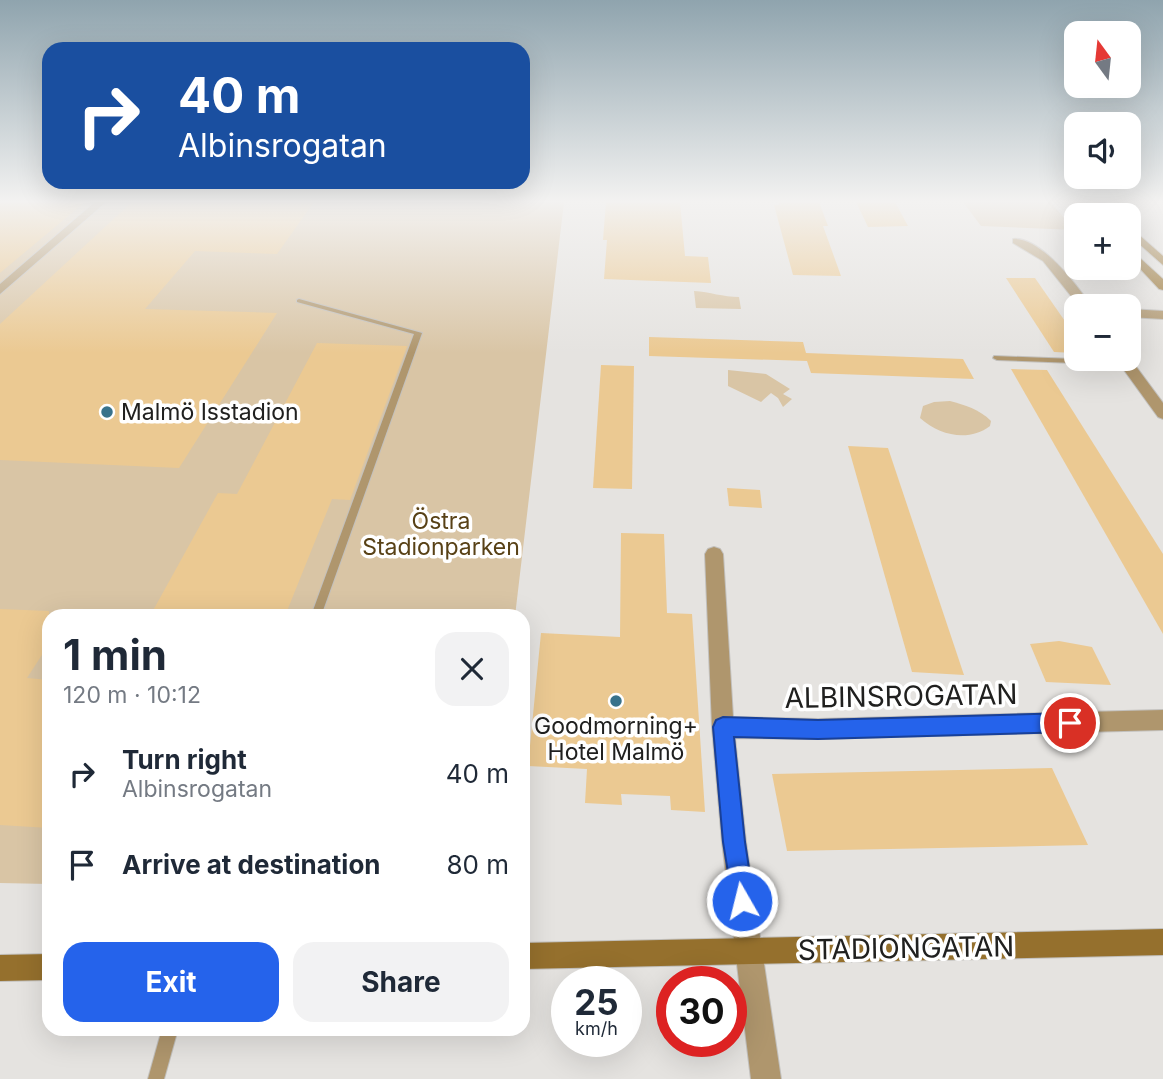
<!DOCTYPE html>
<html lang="en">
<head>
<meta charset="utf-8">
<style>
  :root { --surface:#fff; --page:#f2f2f3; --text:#1f2937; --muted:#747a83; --accent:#2563eb }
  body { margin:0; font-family:Inter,sans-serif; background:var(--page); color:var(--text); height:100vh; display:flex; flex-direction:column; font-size:26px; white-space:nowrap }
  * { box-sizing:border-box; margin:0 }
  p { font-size:23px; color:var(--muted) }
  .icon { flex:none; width:38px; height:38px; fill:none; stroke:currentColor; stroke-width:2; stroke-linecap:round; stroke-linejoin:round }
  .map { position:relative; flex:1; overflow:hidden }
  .side { position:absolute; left:42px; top:609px; width:488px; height:427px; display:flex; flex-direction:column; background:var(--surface); border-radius:21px; box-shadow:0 7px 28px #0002 }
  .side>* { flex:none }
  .guide { position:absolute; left:42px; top:42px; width:488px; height:147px; border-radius:21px; box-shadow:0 7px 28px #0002; background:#1a4fa0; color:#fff; overflow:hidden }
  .needle { width:46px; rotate:345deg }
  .fabs { position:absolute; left:1064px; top:21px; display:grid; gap:14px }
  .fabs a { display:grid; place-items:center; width:77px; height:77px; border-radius:14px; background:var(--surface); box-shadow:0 7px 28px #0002; font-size:35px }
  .speed { position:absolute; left:551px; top:966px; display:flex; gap:14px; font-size:35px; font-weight:700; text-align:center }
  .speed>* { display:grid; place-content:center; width:91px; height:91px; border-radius:50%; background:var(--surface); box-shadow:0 7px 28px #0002; line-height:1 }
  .speed small { font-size:18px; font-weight:400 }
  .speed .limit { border:10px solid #d22; background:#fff; color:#111 }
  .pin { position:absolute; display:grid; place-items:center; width:60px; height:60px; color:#fff; margin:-30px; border:4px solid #fff; border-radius:50%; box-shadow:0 2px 7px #0007 }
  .me { position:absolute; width:77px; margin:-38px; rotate:352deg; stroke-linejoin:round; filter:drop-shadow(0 0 5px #0008) }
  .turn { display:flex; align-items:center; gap:24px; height:147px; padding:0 21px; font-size:32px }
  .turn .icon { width:91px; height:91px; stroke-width:2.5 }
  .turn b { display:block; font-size:49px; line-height:60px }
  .round { display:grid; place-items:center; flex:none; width:74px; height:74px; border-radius:21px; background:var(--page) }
  .headline { display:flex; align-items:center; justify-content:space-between; height:119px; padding:0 21px }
  h1 { font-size:42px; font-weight:700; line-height:52px }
  .primary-button { display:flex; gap:14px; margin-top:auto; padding:14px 21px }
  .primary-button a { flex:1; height:80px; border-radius:21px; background:var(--accent); color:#fff; font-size:28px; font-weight:700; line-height:80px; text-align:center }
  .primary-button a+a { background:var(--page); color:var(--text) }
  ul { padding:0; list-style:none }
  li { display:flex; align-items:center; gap:21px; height:91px; padding:0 21px }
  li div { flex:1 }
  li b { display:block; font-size:26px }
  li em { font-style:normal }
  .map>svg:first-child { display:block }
</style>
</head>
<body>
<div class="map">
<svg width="1163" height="1079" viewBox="0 0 1163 1079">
  <rect width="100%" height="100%" fill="#e5e3e0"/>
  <!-- green -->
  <g fill="#d9c5a5">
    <polygon points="0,202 564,202 515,616 49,616 49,884 0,883"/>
    <polygon points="963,202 1050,202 1075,230 981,226"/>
    <path d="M694 291C710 292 723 297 739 297L741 309 696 308Z"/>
    <polygon points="728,370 766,374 790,389 783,394 792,399 783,407 778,398 771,393 761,402 728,386"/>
    <path d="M950 401C965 405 979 409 991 421L990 426C969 442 940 436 920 418L923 406 934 402Z"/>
  </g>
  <!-- building -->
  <g fill="#ebc992">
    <polygon points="0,202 85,202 0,273"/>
    <polygon points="132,202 314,202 277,254 195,251 145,309 277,313 179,468 0,460 0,324"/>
    <polygon points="606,202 680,202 685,256 708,257 711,283 604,279 607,240 603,240"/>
    <polygon points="779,202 819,202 828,226 823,226 841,276 793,275 774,205 779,205"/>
    <polygon points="856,202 895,202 908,226 868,227"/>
    <polygon points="1006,278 1035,278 1076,337 1076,353 1054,352"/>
    <polygon points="649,337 803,342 806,353 963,359 974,379 811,373 807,361 649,356"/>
    <polygon points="317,343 407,346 350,500 332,499 285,616 150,616 218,493 237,494"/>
    <polygon points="601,365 634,366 632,489 593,488"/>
    <polygon points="1011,369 1047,370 1163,554 1163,634"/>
    <polygon points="848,446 888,448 964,675 912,672"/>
    <polygon points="727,488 760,490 762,508 729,506"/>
    <polygon points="621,533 664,534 667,613 692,614 705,812 671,810 670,796 621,794 622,805 585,803 587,769 528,766 541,633 620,637"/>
    <polygon points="0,609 49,611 49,644 27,678 49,680 49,828 0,825"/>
    <polygon points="1059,641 1092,647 1111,685 1046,682 1030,644"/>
    <polygon points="1052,768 1088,845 787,851 772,774"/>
  </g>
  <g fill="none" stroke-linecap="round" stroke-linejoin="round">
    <defs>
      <g id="lane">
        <polygon points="299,299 422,333 321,616 311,616 414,334 297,302 297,300"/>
        <polygon points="994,356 1126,361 1130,363 1126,365 997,360 993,358"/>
        <polygon points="162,1029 178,1029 164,1079 148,1079"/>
      </g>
      <g id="street">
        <polygon points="95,202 106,202 0,294 0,284"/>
        <path d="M1013 239C1040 236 1078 286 1091 306H1079L1043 261 1013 243Z"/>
        <polygon points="1129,309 1163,311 1163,319 1129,317"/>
        <polygon points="1129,357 1163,403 1163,419 1158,417 1116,359"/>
        <polygon points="714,547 720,549 723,554 733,717 818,719 1163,710 1163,730 818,739 735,738 746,842 781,1079 751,1079 722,842 712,727 705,554 708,549"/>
      </g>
      <g id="secondary">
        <polygon points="1073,202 1084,202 1097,215 1086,215"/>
        <polygon points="1093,202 1104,202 1119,215 1108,215"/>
        <polygon points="1129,226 1163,256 1163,265 1129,235"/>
        <polygon points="1129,248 1163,279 1163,290 1159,289 1129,257"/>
        <polygon points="1163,929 1163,955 523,969 523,943"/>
        <polygon points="49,954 49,980 0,981 0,955"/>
      </g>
    </defs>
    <!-- lane casing -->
    <use href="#lane" stroke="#c2c0bd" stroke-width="2"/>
    <!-- street casing -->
    <use href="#street" stroke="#c2c0bd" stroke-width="2"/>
    <!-- secondary casing -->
    <use href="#secondary" stroke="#c2c0bd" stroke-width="2"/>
    <!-- lane -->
    <use href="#lane" fill="#af966d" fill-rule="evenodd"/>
    <!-- street -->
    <use href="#street" fill="#af966d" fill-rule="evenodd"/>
    <!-- secondary -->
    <use href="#secondary" fill="#95702d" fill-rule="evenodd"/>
  </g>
  <!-- sky -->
  <linearGradient id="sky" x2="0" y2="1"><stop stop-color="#8fa4ae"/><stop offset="0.57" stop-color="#f3f2f1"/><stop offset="1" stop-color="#f3f2f1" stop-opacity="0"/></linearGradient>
  <rect width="1163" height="353" fill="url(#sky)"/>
  <!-- route -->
  <polygon fill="#2563eb" stroke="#184099" stroke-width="2" points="1070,713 1077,716 1080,723 1077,729 1070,732 818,739 734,737 745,842 754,901 750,909 742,912 734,909 723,842 713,727 716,720 723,717 818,720"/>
  <!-- markers -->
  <g fill="#38728b" stroke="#fff" stroke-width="2.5">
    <circle cx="107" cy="412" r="7"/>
    <circle cx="616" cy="701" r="7"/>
  </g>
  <g text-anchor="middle" stroke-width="7" stroke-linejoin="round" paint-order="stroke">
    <!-- poi labels -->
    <g font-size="23" fill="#20201f" stroke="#fff" text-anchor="start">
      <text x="121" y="420">Malmö Isstadion</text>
      <text x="616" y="734" text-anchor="middle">Goodmorning+<tspan x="616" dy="26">Hotel Malmö</tspan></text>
    </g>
    <!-- park labels -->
    <g font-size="23" fill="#584116" stroke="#fff">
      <text x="441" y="529">Östra<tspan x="441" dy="26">Stadionparken</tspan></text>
    </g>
    <!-- near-street labels -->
    <g font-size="28" fill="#20201f" stroke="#fff">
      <text transform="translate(901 696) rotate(-1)" y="10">ALBINSROGATAN</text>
      <text transform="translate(906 948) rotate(-1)" y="10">STADIONGATAN</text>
    </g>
  </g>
</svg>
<div class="fabs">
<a><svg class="needle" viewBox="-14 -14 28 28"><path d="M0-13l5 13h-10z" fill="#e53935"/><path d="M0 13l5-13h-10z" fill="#747a83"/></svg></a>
<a><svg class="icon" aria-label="sound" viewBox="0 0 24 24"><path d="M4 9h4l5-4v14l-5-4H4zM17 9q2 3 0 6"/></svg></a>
<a>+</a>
<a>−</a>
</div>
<div class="speed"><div>25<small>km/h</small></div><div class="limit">30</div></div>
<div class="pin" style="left:1070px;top:723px;background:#d93025"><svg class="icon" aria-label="arrive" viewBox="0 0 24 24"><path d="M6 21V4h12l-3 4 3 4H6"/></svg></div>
<svg class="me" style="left:742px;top:901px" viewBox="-20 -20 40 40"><circle r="17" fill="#2563eb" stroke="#fff" stroke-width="3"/><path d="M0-11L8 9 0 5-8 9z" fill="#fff"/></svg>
<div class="guide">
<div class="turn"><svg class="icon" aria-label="right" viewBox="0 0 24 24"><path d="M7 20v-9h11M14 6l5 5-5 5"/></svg><div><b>40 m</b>Albinsrogatan</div></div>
</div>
<section class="side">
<div class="headline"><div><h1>1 min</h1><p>120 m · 10:12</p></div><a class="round"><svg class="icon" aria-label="close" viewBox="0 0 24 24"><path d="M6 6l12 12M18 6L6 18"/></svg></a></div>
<ul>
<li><svg class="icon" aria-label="right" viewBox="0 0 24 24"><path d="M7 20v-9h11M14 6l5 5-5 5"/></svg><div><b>Turn right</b><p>Albinsrogatan</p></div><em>40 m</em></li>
<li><svg class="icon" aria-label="arrive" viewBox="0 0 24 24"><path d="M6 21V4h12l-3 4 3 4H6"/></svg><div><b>Arrive at destination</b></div><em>80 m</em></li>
</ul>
<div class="primary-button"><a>Exit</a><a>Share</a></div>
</section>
</div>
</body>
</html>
